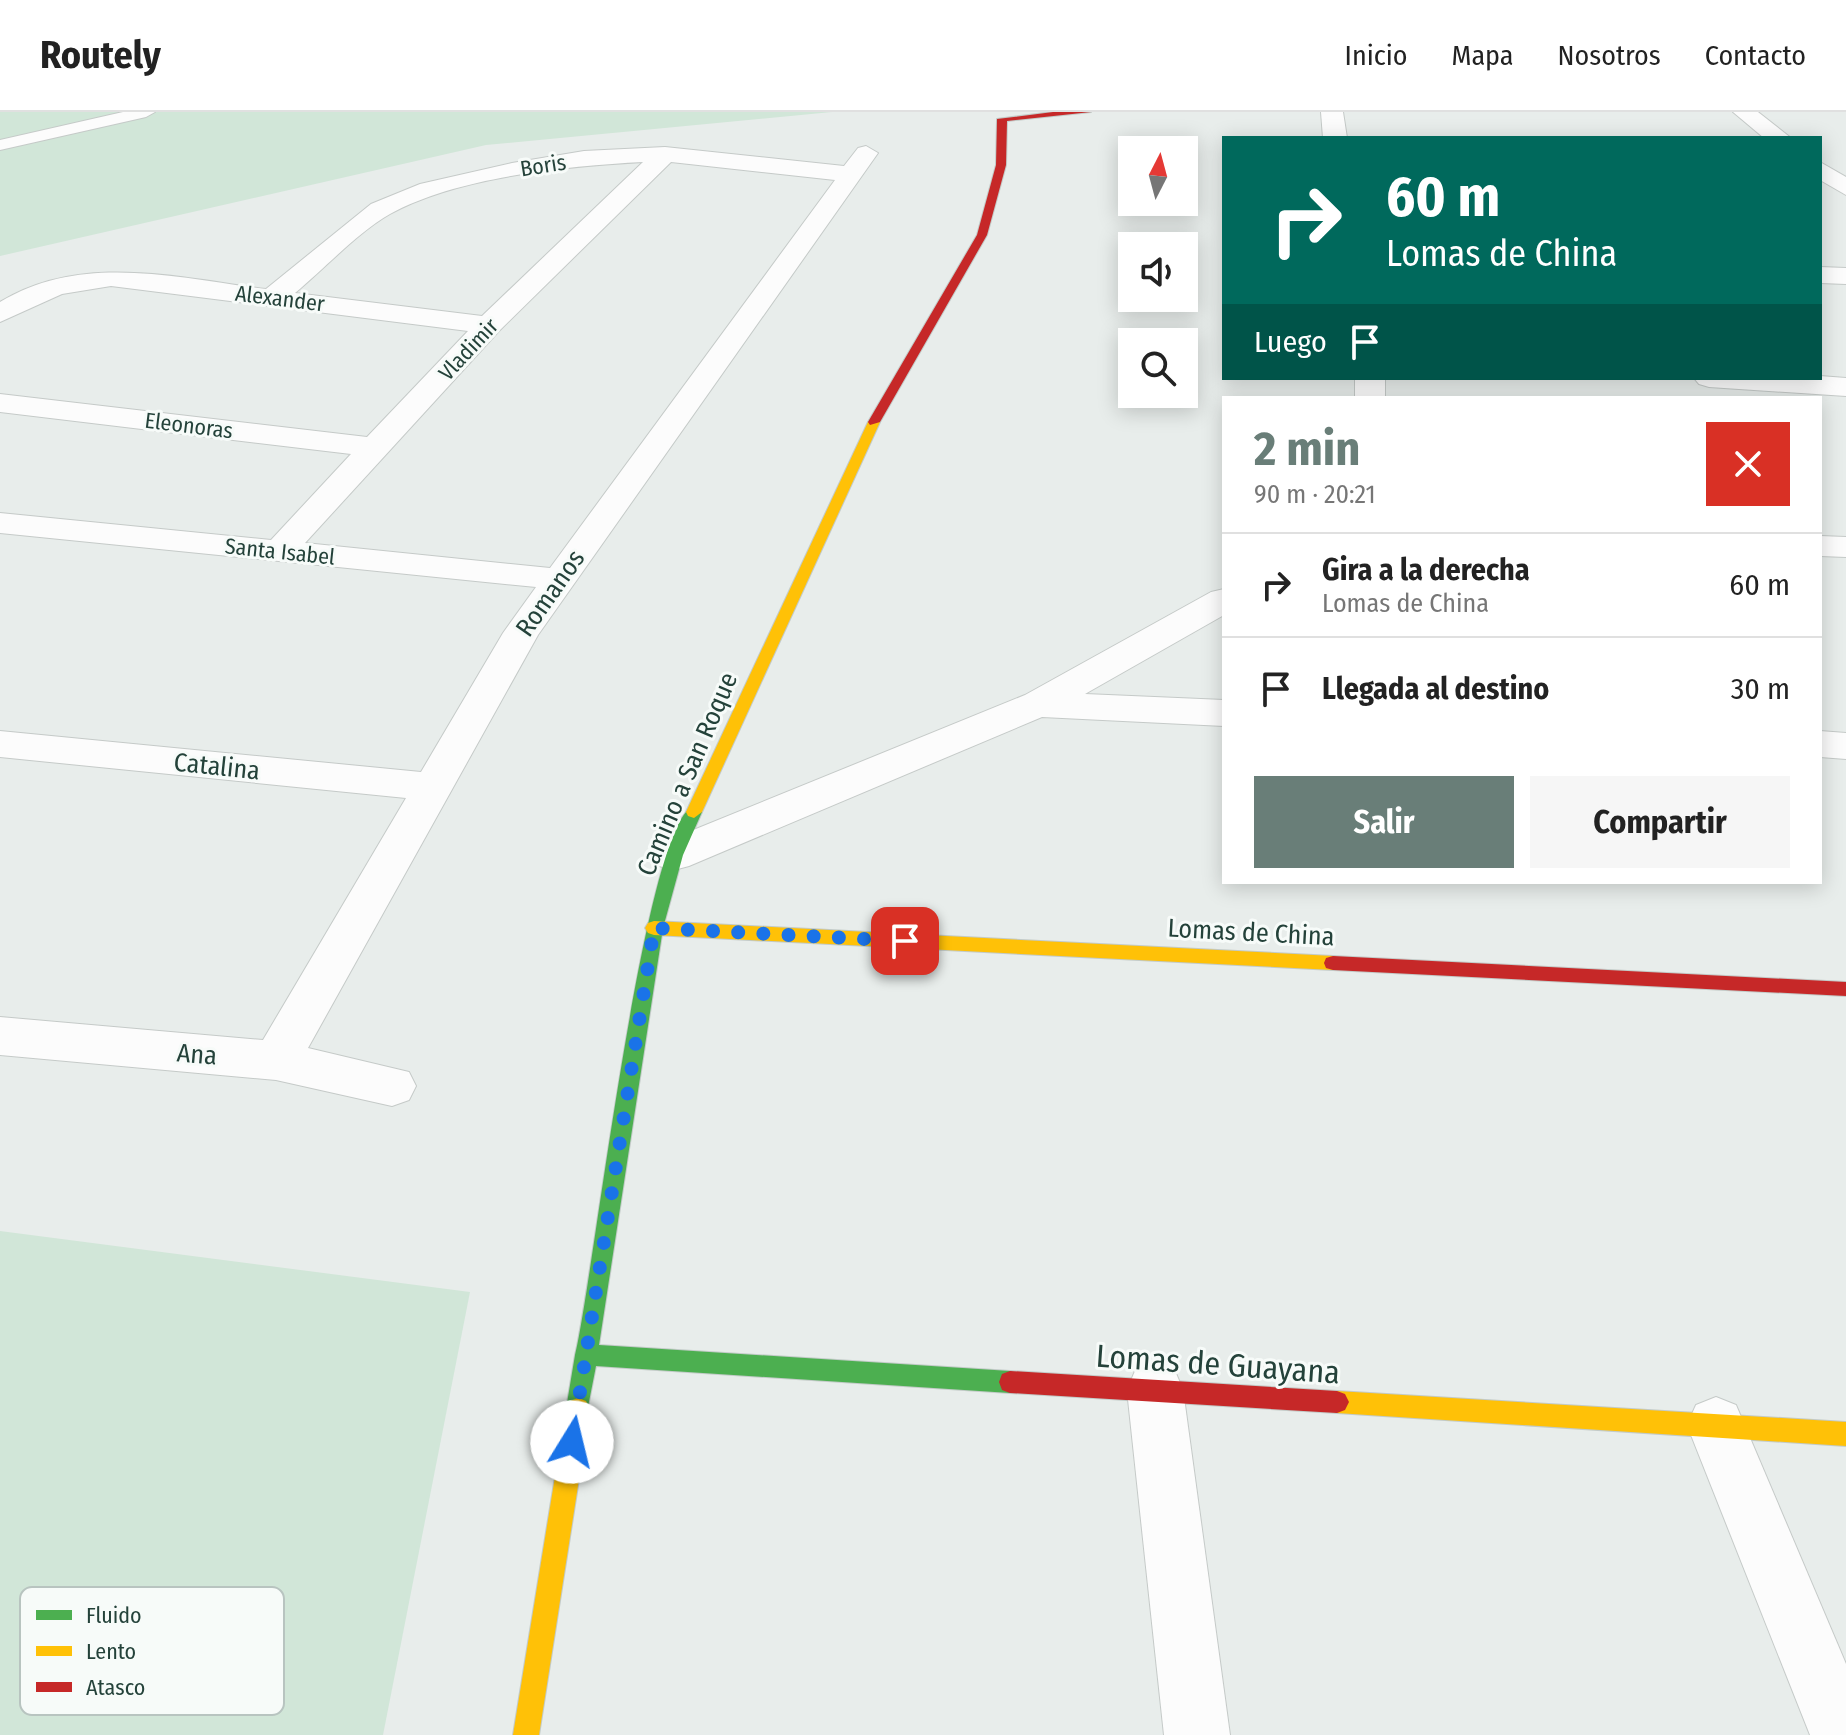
<!DOCTYPE html>
<html lang="es">
<head>
<meta charset="utf-8">
<style>
  :root { --surface:#fff; --page:#f6f6f6; --text:#222; --muted:#767676; --line:#e0e0e0; --accent:#697e78 }
  body { margin:0; font-family:"Fira Sans Condensed",sans-serif; background:var(--page); color:var(--text); height:100vh; display:flex; flex-direction:column; font-size:30px; white-space:nowrap }
  * { box-sizing:border-box; margin:0 }
  p { font-size:26px; color:var(--muted) }
  .icon { flex:none; width:44px; height:44px; fill:none; stroke:currentColor; stroke-width:2; stroke-linecap:round; stroke-linejoin:round }
  .map { position:relative; flex:1; overflow:hidden }
  .drawer { position:absolute; left:1222px; top:284px; width:600px; height:488px; display:flex; flex-direction:column; background:var(--surface); border-radius:0px; box-shadow:0 4px 20px #0003 }
  .drawer>* { flex:none }
  .top-card { position:absolute; left:1222px; top:24px; width:600px; height:244px; border-radius:0px; box-shadow:0 4px 20px #0003; background:#00695c; color:#fff; overflow:hidden }
  .needle { width:52px; rotate:6deg }
  .tools { position:absolute; left:1118px; top:24px; display:grid; gap:16px }
  .tools a { display:grid; place-items:center; width:80px; height:80px; border-radius:0px; background:var(--surface); box-shadow:0 4px 20px #0003; font-size:40px }
  .pin { position:absolute; display:grid; place-items:center; width:68px; height:68px; color:#fff; margin:-34px; border-radius:16px; box-shadow:0 4px 12px #0006 }
  .me { position:absolute; width:88px; margin:-44px; rotate:9deg; stroke-linejoin:round; filter:drop-shadow(0 0 6px #0008) }
  .turn { display:flex; align-items:center; gap:28px; height:168px; padding:0 32px; font-size:36px }
  .turn .icon { width:104px; height:104px; stroke-width:2.5 }
  .turn b { display:block; font-size:56px; line-height:68px }
  .then { display:flex; align-items:center; height:76px; padding:0 32px; background:#0003; gap:16px; font-size:30px }
  .round { display:grid; place-items:center; flex:none; width:84px; height:84px; border-radius:0px; background:var(--page) }
  .summary { display:flex; align-items:center; justify-content:space-between; height:136px; padding:0 32px }
  h1 { font-size:48px; font-weight:700; line-height:60px; color:var(--accent) }
  .cta { display:flex; gap:16px; margin-top:auto; padding:16px 32px }
  .cta a { flex:1; height:92px; border-radius:0px; background:var(--accent); color:#fff; font-size:32px; font-weight:700; line-height:92px; text-align:center }
  .cta a+a { background:var(--page); color:var(--text) }
  ul { padding:0; list-style:none }
  li { display:flex; align-items:center; gap:24px; height:104px; padding:0 32px; border-top:2px solid var(--line) }
  li div { flex:1 }
  li b { display:block; font-size:30px }
  li em { font-style:normal }
  header { display:flex; align-items:center; gap:48px; box-sizing:border-box; height:112px; padding:0 40px; background:var(--surface); border-bottom:2px solid var(--line) }
  header strong { font-size:38px }
  nav { display:flex; gap:44px; margin-inline-start:auto; font-size:28px }
  .map>svg:first-child { display:block }
</style>
</head>
<body>
<header>
<strong>Routely</strong>
<nav><a>Inicio</a><a>Mapa</a><a>Nosotros</a><a>Contacto</a></nav>
</header>
<div class="map">
<svg width="1846" height="1623" viewBox="0 0 1846 1623">
  <rect width="100%" height="100%" fill="#e8edeb"/>
  <!-- green -->
  <g fill="#d1e6d8">
    <polygon points="0,0 832,0 486,33 0,144"/>
    <polygon points="0,1119 470,1180 383,1623 0,1623"/>
  </g>
  <g fill="none" stroke-linecap="round" stroke-linejoin="round">
    <defs>
      <polygon id="lane" points="123,0 155,0 146,5 0,38 0,28"/>
      <g id="street">
        <polygon points="1321,0 1343,0 1347,26 1323,26"/>
        <polygon points="1733,0 1758,0 1791,26 1764,26"/>
        <path d="M866 34 878 41 538 523 308 936 409 960 416 974 409 988 392 994 276 968 0 943V905L263 928 406 686 0 645V619L421 660 503 521 536 475 0 421V401L271 428 351 342 0 300V282L367 325 468 219 111 174 62 182 0 210V190C82 140 177 166 266 177L371 92 420 72 512 51 584 39 665 35 844 54 858 36ZM643 50 482 204 295 181C324 157 358 120 390 102 456 65 568 54 643 50ZM671 50 835 68 550 456 305 431 499 219Z"/>
        <polygon points="1820,50 1846,65 1846,83 1820,68"/>
        <polygon points="1820,155 1846,156 1846,172 1820,171"/>
        <polygon points="1820,264 1846,266 1846,284 1709,275 1699,272 1694,266"/>
        <rect x="1355" y="266" width="30" height="20"/>
        <polygon points="1820,424 1846,425 1846,445 1820,444"/>
        <polygon points="1224,477 1224,503 1085,582 1224,588 1224,614 1042,605 689,754 674,758 659,754 653,743 659,732 1025,583 1211,480"/>
        <polygon points="1820,619 1846,621 1846,647 1820,645"/>
        <polygon points="1155,1251 1175,1259 1183,1278 1230,1623 1164,1623 1127,1278 1135,1259"/>
        <polygon points="1716,1285 1736,1293 1846,1552 1846,1623 1810,1623 1687,1313 1696,1293"/>
      </g>
      <path id="fast" d="M694 694 702 700 683 743 663 816 599 1233 1010 1259 1018 1262 1021 1270 1018 1278 1010 1281 596 1254 586 1305 578 1308 570 1305 566 1297 575 1243C593 1172 644 709 694 694Z"/>
      <g id="slow">
        <polygon points="874,306 880,310 702,700 694,706 688,704 686,700 868,310"/>
        <polygon points="654,809 1333,844 1340,846 1342,851 1340,856 1333,858 654,823 648,821 645,816 648,811"/>
        <polygon points="1337,1279 1846,1310 1846,1334 1337,1301 1329,1298 1325,1290 1329,1282"/>
        <polygon points="578,1286 586,1289 590,1297 539,1623 513,1623 566,1297 570,1289"/>
      </g>
      <g id="jam">
        <polygon points="1053,0 1091,0 1007,9 1006,53 987,123 880,310 870,313 868,310 977,123 996,53 997,7"/>
        <polygon points="1333,844 1846,870 1846,884 1333,858 1326,856 1324,851 1326,846"/>
        <polygon points="1010,1259 1337,1279 1345,1282 1349,1290 1345,1298 1337,1301 1010,1281 1002,1278 999,1270 1002,1262"/>
      </g>
    </defs>
    <!-- lane casing -->
    <use href="#lane" stroke="#c5cac8" stroke-width="2"/>
    <!-- street casing -->
    <use href="#street" stroke="#c5cac8" stroke-width="2"/>
    <!-- fast casing -->
    <use href="#fast" stroke="#c3cbc8" stroke-width="2"/>
    <!-- slow casing -->
    <use href="#slow" stroke="#c3cbc8" stroke-width="2"/>
    <!-- jam casing -->
    <use href="#jam" stroke="#c3cbc8" stroke-width="2"/>
    <!-- lane -->
    <use href="#lane" fill="#fcfcfc" fill-rule="evenodd"/>
    <!-- street -->
    <use href="#street" fill="#fcfcfc" fill-rule="evenodd"/>
    <!-- fast -->
    <use href="#fast" fill="#4caf50" fill-rule="evenodd"/>
    <!-- slow -->
    <use href="#slow" fill="#ffc107" fill-rule="evenodd"/>
    <!-- jam -->
    <use href="#jam" fill="#c62828" fill-rule="evenodd"/>
  </g>
  <g fill="none" stroke-linecap="round" stroke-linejoin="round">
    <!-- route -->
    <polyline stroke="#1a73e8" stroke-width="14" stroke-dasharray="0 25.2" points="572,1330 654,816 905,829"/>
  </g>
  <g text-anchor="middle" stroke-width="6" stroke-linejoin="round" paint-order="stroke">
    <!-- far-street labels -->
    <g font-size="22" fill="#24423a" stroke="#f7fbf9">
      <text transform="translate(543 53) rotate(-9)" y="8">Boris</text>
      <text transform="translate(280 186) rotate(7)" y="8">Alexander</text>
      <text transform="translate(468 237) rotate(-47)" y="8">Vladimir</text>
      <text transform="translate(189 313) rotate(7)" y="8">Eleonoras</text>
      <text transform="translate(280 439) rotate(6)" y="8">Santa Isabel</text>
    </g>
    <!-- street labels -->
    <g font-size="26" fill="#24423a" stroke="#f7fbf9">
      <text transform="translate(550 481) rotate(-55)" y="9">Romanos</text>
      <text transform="translate(217 654) rotate(6)" y="9">Catalina</text>
      <text transform="translate(687 662) rotate(-67)" y="9">Camino a San Roque</text>
      <text transform="translate(1251 820) rotate(3)" y="9">Lomas de China</text>
      <text transform="translate(197 942) rotate(5)" y="9">Ana</text>
    </g>
    <!-- near-street labels -->
    <g font-size="32" fill="#24423a" stroke="#f7fbf9">
      <text transform="translate(1218 1252) rotate(4)" y="11">Lomas de Guayana</text>
    </g>
  </g>
  <!-- legend -->
  <rect x="20" y="1475" width="264" height="128" rx="12" fill="#f7fbf9" stroke="#b8c4c0" stroke-width="2"/>
  <rect x="36" y="1498" width="36" height="10" fill="#4caf50"/>
  <rect x="36" y="1534" width="36" height="10" fill="#ffc107"/>
  <rect x="36" y="1570" width="36" height="10" fill="#c62828"/>
  <g font-size="22" fill="#24423a">
    <text x="86" y="1511">Fluido</text>
    <text x="86" y="1547">Lento</text>
    <text x="86" y="1583">Atasco</text>
  </g>
</svg>
<div class="tools">
<a><svg class="needle" viewBox="-14 -14 28 28"><path d="M0-13l5 13h-10z" fill="#e53935"/><path d="M0 13l5-13h-10z" fill="#767676"/></svg></a>
<a><svg class="icon" aria-label="sound" viewBox="0 0 24 24"><path d="M4 9h4l5-4v14l-5-4H4zM17 9q2 3 0 6"/></svg></a>
<a><svg class="icon" aria-label="search" viewBox="0 0 24 24"><circle cx="10" cy="10" r="6"/><path d="M15 15l6 6"/></svg></a>
</div>
<div class="pin" style="left:905px;top:829px;background:#d93025"><svg class="icon" aria-label="arrive" viewBox="0 0 24 24"><path d="M6 21V4h12l-3 4 3 4H6"/></svg></div>
<svg class="me" style="left:572px;top:1330px" viewBox="-20 -20 40 40"><circle r="19" fill="#fff"/><path d="M0-13L10 11 0 6-10 11z" fill="#1a73e8"/></svg>
<div class="top-card">
<div class="turn"><svg class="icon" aria-label="right" viewBox="0 0 24 24"><path d="M7 20v-9h11M14 6l5 5-5 5"/></svg><div><b>60 m</b>Lomas de China</div></div>
<div class="then">Luego<svg class="icon" aria-label="arrive" viewBox="0 0 24 24"><path d="M6 21V4h12l-3 4 3 4H6"/></svg></div>
</div>
<section class="drawer">
<div class="summary"><div><h1>2 min</h1><p>90 m · 20:21</p></div><a class="round" style="background:#d93025;color:#fff"><svg class="icon" aria-label="close" viewBox="0 0 24 24"><path d="M6 6l12 12M18 6L6 18"/></svg></a></div>
<ul>
<li><svg class="icon" aria-label="right" viewBox="0 0 24 24"><path d="M7 20v-9h11M14 6l5 5-5 5"/></svg><div><b>Gira a la derecha</b><p>Lomas de China</p></div><em>60 m</em></li>
<li><svg class="icon" aria-label="arrive" viewBox="0 0 24 24"><path d="M6 21V4h12l-3 4 3 4H6"/></svg><div><b>Llegada al destino</b></div><em>30 m</em></li>
</ul>
<div class="cta"><a>Salir</a><a>Compartir</a></div>
</section>
</div>
</body>
</html>
